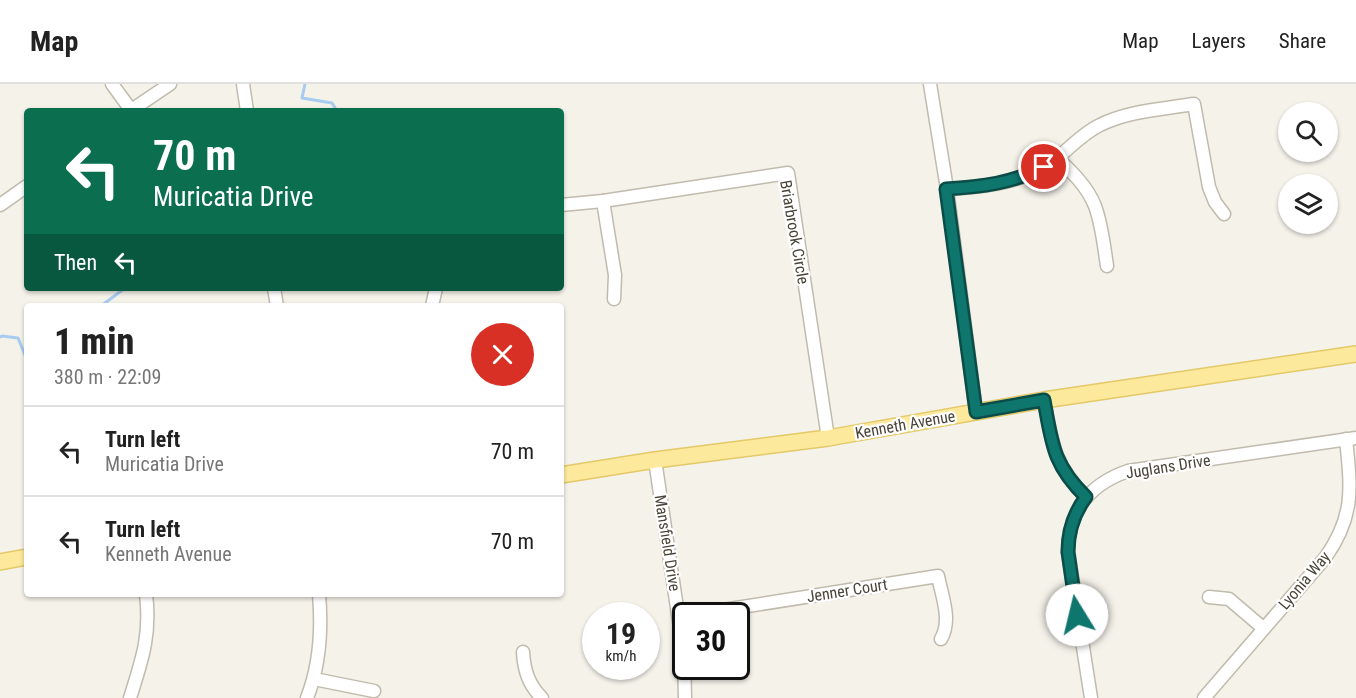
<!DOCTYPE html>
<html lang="en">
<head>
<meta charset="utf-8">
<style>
  :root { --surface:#fff; --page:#f2f2f2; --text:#222; --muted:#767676; --line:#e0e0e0 }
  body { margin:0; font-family:"Roboto Condensed",sans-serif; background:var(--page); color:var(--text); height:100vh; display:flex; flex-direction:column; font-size:22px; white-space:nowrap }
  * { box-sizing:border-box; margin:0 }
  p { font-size:20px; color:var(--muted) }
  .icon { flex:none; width:33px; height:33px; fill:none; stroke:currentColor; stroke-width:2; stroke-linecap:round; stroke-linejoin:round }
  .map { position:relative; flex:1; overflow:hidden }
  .side { position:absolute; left:24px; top:219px; width:540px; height:294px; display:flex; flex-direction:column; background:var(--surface); border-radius:6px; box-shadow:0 2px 4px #0004 }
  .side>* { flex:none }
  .top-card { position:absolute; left:24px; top:24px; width:540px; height:183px; border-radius:6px; box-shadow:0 2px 4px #0004; background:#0b6e4f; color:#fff; overflow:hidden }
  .fabs { position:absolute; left:1278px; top:18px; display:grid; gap:12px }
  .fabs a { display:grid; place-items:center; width:60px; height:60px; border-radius:50%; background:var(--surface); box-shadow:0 2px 4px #0004; font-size:30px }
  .speed { position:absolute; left:582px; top:518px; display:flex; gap:12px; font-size:30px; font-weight:700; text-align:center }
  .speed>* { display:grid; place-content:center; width:78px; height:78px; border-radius:50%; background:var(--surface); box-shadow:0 2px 4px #0004; line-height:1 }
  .speed small { font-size:15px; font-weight:400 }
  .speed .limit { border:3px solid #111; border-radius:9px; background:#fff; color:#111 }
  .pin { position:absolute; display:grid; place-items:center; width:51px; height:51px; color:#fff; margin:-26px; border:3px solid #fff; border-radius:50%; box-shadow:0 2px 6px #0007 }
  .me { position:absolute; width:66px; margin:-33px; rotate:351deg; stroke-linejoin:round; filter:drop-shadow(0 0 4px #0008) }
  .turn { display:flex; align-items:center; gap:21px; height:126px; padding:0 30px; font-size:27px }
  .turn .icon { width:78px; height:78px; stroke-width:2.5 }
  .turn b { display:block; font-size:42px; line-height:51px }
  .then { display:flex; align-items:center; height:57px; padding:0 30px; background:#0003; gap:12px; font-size:22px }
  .round { display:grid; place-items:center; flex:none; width:63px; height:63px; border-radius:32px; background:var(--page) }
  .head { display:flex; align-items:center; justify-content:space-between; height:102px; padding:0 30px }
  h1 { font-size:36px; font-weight:800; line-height:45px }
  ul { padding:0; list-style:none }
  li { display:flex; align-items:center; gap:18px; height:90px; padding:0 30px; border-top:2px solid var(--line) }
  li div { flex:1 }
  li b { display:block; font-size:22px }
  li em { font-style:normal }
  header { display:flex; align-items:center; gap:36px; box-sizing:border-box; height:84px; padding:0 30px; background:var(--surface); border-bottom:2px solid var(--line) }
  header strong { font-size:28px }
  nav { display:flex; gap:33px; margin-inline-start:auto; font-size:21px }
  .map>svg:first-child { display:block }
</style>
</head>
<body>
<header>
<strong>Map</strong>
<nav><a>Map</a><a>Layers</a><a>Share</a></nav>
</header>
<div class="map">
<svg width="1356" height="614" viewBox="0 0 1356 614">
  <rect width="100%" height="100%" fill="#f5f2ea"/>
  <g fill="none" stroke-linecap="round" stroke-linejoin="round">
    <!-- stream -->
    <g stroke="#a7ccf0" stroke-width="3">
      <polyline points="305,0 302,14 332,19 337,27"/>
      <polyline points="101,222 125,204"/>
      <polyline points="0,253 2,252 18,254 27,276"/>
    </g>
    <defs>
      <g id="minor">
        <polyline points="112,0 131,26"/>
        <polyline points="243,0 247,27"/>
        <polyline points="930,0 947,105 976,328"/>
        <polyline points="130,27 170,0"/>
        <path d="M1057 74C1072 88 1087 102 1095 122 1102 141 1104 162 1107 182"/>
        <path d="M947 105C985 103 1024 99 1056 75 1071 63 1083 49 1100 41 1128 27 1163 25 1194 20L1209 103 1215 118 1224 130"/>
        <polyline points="603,117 615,191 614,215"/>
        <polyline points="0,121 27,102"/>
        <polyline points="561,121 603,117 788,89 828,354"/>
        <polyline points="274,204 277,222"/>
        <polyline points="432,222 436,204"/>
        <path d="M1044 316C1052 359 1054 382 1086 413"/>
        <polyline points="655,376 684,571 685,614"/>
        <polyline points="1209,513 1229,515 1263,544"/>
        <path d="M691 531 938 492C942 513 952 536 941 555"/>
        <path d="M523 568C524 587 529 601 542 614"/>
        <polyline points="314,595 374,607"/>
        <path d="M130 614C142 576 151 551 146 510"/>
        <path d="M307 614C320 581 322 545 319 510"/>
        <path d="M1091 614 1068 468C1068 427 1090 400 1128 387L1356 354"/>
        <path d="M1204 614 1325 474C1355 432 1351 404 1346 355"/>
      </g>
      <g id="major">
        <polyline points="561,391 655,376 828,354 1044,316 1356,270"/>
        <polyline points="0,478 27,473"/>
      </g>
    </defs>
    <!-- minor casing -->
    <use href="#minor" stroke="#c0bbac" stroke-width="15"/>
    <!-- major casing -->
    <use href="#major" stroke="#e3c969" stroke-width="18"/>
    <!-- minor -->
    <use href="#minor" stroke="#fff" stroke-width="12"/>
    <!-- major -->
    <use href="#major" stroke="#fde99b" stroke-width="15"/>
  </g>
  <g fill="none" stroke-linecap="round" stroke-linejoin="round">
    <defs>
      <path id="route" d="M1044 83C1013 99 981 103 946 105L976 328 1044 316C1052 360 1053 381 1086 413 1074 429 1068 447 1068 468L1077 531"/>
    </defs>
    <!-- route casing -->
    <use href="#route" stroke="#0a4d48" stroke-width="15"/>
    <!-- route -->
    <use href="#route" stroke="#0f766e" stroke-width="10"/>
  </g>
  <g text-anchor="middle" stroke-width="4.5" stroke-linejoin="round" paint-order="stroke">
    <!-- street labels -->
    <g font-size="16" fill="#494438" stroke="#fff">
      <text transform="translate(795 148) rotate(80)" y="6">Briarbrook Circle</text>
      <text transform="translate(905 340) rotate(-10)" y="6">Kenneth Avenue</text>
      <text transform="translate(1168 382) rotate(-9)" y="6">Juglans Drive</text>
      <text transform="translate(668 459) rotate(81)" y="6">Mansfield Drive</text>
      <text transform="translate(1304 496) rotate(-50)" y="6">Lyonia Way</text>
      <text transform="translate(847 506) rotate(-9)" y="6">Jenner Court</text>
    </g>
  </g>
</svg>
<div class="fabs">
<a><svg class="icon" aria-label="search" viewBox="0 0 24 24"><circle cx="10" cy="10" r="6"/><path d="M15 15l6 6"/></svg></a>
<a><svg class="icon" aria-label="layers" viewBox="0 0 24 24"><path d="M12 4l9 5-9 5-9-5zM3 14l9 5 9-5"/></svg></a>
</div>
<div class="speed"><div>19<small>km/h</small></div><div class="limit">30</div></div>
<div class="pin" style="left:1044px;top:83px;background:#d93025"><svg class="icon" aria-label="arrive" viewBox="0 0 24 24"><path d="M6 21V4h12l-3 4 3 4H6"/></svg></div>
<svg class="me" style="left:1077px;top:531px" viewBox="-20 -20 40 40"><circle r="19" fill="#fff"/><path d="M0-13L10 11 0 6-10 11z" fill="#0f766e"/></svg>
<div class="top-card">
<div class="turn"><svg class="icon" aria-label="left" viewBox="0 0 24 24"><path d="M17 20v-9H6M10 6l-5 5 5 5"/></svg><div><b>70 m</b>Muricatia Drive</div></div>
<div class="then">Then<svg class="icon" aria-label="left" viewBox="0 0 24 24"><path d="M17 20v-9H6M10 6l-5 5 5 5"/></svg></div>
</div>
<section class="side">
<div class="head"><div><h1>1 min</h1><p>380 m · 22:09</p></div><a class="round" style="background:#d93025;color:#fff"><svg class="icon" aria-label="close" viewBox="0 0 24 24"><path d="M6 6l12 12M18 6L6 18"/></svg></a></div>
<ul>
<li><svg class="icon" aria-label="left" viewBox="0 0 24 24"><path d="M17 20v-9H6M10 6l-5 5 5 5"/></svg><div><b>Turn left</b><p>Muricatia Drive</p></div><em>70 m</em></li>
<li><svg class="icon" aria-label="left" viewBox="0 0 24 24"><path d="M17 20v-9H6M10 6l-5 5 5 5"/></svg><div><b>Turn left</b><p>Kenneth Avenue</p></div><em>70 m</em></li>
</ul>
</section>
</div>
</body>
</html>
